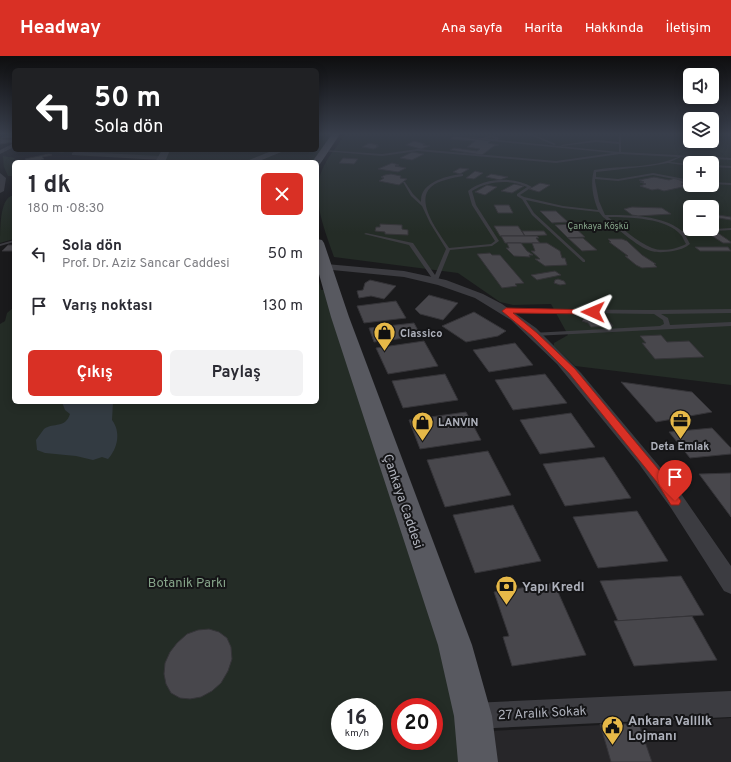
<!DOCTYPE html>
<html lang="tr">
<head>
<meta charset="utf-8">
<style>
  :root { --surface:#fff; --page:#f2f2f3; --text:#2b2b33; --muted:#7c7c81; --accent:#d93025 }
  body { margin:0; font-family:Overpass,sans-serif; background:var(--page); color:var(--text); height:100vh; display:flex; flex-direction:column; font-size:15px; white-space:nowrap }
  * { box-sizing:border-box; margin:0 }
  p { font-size:13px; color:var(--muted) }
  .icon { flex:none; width:22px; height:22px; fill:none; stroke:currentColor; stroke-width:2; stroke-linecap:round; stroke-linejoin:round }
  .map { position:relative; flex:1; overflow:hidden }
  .side { position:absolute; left:12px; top:104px; width:307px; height:244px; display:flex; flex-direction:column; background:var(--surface); border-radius:6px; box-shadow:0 2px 10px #0003 }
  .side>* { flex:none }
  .guide { position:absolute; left:12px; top:12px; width:307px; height:84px; border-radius:6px; box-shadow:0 2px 10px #0003; background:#202124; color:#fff; overflow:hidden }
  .fabs { position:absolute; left:683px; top:12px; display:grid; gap:8px }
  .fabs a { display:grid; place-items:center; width:36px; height:36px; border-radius:6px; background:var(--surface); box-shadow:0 2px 10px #0003; font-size:20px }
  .speed { position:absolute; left:331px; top:642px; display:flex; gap:8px; font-size:20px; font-weight:700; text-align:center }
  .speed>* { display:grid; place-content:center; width:52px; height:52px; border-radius:50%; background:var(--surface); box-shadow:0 2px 10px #0003; line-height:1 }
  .speed small { font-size:10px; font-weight:400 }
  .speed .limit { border:6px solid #d22; background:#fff; color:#111 }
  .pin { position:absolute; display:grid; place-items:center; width:34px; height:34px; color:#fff; margin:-41px -17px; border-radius:50% 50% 50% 0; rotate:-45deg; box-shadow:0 0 4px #0007 }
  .pin .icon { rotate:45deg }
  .me { position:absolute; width:44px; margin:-22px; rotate:271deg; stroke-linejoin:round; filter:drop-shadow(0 0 3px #0008) }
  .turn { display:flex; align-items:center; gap:14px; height:84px; padding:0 16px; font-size:18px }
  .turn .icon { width:52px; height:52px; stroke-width:2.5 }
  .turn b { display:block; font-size:28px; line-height:34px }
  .round { display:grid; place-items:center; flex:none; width:42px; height:42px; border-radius:6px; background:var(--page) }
  .summary { display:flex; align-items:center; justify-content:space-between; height:68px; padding:0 16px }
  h1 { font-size:24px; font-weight:700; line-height:30px }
  .primary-button { display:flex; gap:8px; margin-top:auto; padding:8px 16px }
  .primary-button a { flex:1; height:46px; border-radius:6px; background:var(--accent); color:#fff; font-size:16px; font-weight:700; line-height:46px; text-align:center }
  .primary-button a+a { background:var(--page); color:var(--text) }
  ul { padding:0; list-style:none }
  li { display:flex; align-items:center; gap:12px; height:52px; padding:0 16px }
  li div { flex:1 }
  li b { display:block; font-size:15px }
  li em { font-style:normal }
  header { display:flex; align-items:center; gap:24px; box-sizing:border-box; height:56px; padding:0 20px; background:var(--accent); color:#fff }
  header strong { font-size:19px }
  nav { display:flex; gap:22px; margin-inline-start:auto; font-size:14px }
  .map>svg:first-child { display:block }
</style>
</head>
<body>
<header>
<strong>Headway</strong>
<nav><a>Ana sayfa</a><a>Harita</a><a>Hakkında</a><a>İletişim</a></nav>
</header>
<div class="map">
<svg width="731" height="706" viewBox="0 0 731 706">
  <rect width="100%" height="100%" fill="#1a1a1c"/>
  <!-- built -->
  <polygon fill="#272629" points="731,662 731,706 495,706 490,675"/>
  <!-- green -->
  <g fill="#242c26" fill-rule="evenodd">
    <polygon points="317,78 336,78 317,106 160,106 161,103 74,97 81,94 317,94"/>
    <path d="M345 78H690V85H712V78H731V329L575 310 554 290V287L568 279 551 248 513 249 500 246 458 217 334 201C324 172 308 136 326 106 331 97 339 88 345 78ZM690 107H712V129H690ZM690 151H712V173H690Z"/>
    <polygon points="3,100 15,102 13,105 14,120 8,120 4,111"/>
    <path d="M11 140H14V183L0 187C0 172 0 145 11 140Z"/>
    <path d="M317 216 321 234 331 233 478 706H0V268L5 265 7 257 14 251V346H317ZM340 651H374V685H340ZM400 651H434V685H400Z"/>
  </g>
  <!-- water -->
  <path fill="#333b42" d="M62 346H113L112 364C121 376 118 392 108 403L102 401 93 404 76 400 45 397 37 394 36 384 44 373C54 366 65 373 70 358L65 354Z"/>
  <!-- building -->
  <g fill="#48474c" stroke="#353438">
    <polygon points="10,78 14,78 14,82 1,82"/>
    <polygon points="454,80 491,85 488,87 499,89 494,90 482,99 450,94 454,92 477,95 480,93 467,91 475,85 450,83"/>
    <polygon points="0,83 14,84 14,86 0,88"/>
    <polygon points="414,85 425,88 423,89 430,90 421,93 406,89"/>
    <polygon points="369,87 378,89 376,90 379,90 374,93 362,91"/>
    <polygon points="46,94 68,94 63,96 43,95"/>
    <polygon points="412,96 424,98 412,104 400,102"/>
    <polygon points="49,98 52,99 42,101 44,103 39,105 26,105 25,103"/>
    <polygon points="343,102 358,103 354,108 339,107"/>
    <polygon points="392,107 399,109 395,110 406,112 398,116 378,113"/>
    <polygon points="460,112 469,113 460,118 453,116"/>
    <polygon points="475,115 483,117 474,123 466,122"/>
    <polygon points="391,118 401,120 400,122 407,123 399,129 379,125 384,122 381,121 385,119"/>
    <polygon points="491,118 508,121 500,124 486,121"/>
    <polygon points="654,121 669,124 675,122 687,127 681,128 687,130 664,135 658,133 652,134 640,130 646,128 640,126 644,126 639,124"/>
    <polygon points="540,127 550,129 539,136 529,133"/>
    <polygon points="514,128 524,130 512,137 501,135"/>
    <polygon points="487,129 497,131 485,139 475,136"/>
    <polygon points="494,149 509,149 513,157 498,157"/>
    <polygon points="632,151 662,152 671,158 638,160 632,159 624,153"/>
    <polygon points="540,155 556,155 568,166 552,167"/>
    <polygon points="712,158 731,161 731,164 712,161"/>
    <polygon points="380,168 402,169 402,173 408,174 408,179 385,178 385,176 375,175 376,171 380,171"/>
    <polygon points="571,168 585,181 568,182 555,169"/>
    <polygon points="494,170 518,170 525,180 500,180"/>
    <polygon points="522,175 544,175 547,179 525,180"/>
    <polygon points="718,177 731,186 731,187 723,187 709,178"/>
    <polygon points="501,180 537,180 539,182 536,182 540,187 505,187"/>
    <polygon points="568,182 583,182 597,194 582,195"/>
    <polygon points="608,183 622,183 627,185 642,199 656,208 654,208 657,211 642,212 636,209 625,200 628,200 609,186 611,186"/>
    <polygon points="507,187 521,187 527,195 533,199 529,199 530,201 514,200 506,192 509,192"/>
    <polygon points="532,187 547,187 560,195 562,202 565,202 567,209 545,210 535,203 540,203 531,195 535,195"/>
    <polygon points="8,189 14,189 14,195 2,195"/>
    <polygon points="695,191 728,191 731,195 700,195"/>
    <polygon points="490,197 492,199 500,199 524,227 515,228 517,230 502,232 477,198"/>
    <polygon points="555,215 561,219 537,224 531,219"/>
    <polygon points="558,223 564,225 566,228 560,229 554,227 555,224"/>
    <polygon points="370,224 396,230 384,243 371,240 359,242 357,235 363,234 365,227"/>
    <polygon points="429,239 458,247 443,264 420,258 415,253"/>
    <polygon points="396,245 406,262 364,267 357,250"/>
    <polygon points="474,256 506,275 498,280 466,286 442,270"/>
    <polygon points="583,258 604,258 613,270 591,271 588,267 582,265 585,262"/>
    <polygon points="414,267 421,280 374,286 369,272"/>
    <polygon points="661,279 667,286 689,285 704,301 655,303 642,287 646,287 640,280"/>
    <polygon points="424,285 438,310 388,318 376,292"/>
    <polygon points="515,287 533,309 489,316 473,294"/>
    <polygon points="445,318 458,344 403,352 392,325"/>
    <polygon points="545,318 567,347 513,354 495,324"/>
    <polygon points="621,326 692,336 712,356 656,366"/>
    <polygon points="466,356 481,384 420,393 409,364"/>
    <polygon points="571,357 595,391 540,398 520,364"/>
    <polygon points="712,372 731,392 731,398 690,402 669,376"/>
    <polygon points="488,395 511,439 445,451 427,404"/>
    <polygon points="604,401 631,442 565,450 543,408"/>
    <polygon points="731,417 731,461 699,418"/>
    <polygon points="513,449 541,505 475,517 453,459"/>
    <polygon points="637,455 668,505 598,512 573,461"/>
    <polygon points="681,520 704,559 618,565 600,525"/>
    <polygon points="554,527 586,599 512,610 503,581 509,580 494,536"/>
    <polygon points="692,560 717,604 634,610 614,565"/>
    <polygon points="209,573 219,576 227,582 231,591 232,603 228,615 221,627 212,635 201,641 190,643 180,642 171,637 166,628 164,618 165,607 170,596 177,587 187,578 198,574"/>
    <polygon points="600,668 639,668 652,706 611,706"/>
  </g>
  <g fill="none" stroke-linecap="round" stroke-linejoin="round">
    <!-- lane -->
    <g fill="#3c3c41" fill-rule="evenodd">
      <path d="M451 78C461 78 471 82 480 82 489 82 489 77 499 82L498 84 619 96V88L596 86 562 90 561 89 596 84 619 86V78H621V96L731 102V104L681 101 670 106 690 108V110L668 107 650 110 596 116V121L618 123 653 117 690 124V126L653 119 618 125 595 123V125L599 145 605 159C629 159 663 159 682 175L731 172V174L684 177 690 188C685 192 679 194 673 195 666 196 658 197 651 195 637 191 615 170 603 161L599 156 563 152 526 144 534 157 585 204V206H583L532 159 522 143 517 140V138L527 131C510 123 488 125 472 135L476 149 499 185 492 190 450 194 438 224 434 225 409 189 364 178 366 177 413 187 435 219 446 193 430 167 422 150 411 140 403 126H405L413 138 421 146C421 143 421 139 423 136 430 124 450 119 463 118V120C453 122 439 124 431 131 414 146 440 178 449 192L491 188 495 185 472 149 468 135C484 122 514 120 532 131L520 139 524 141 563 150 598 154C593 142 590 127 594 114 622 109 651 113 678 101L620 98 556 107 418 95 382 100 323 95 324 94 382 98 418 93 556 105 613 97 491 85ZM492 81 495 83 486 82ZM608 161C629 161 667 162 681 179 683 181 684 185 686 188 677 193 662 196 652 192 637 186 621 171 608 161Z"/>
      <polygon points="528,78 532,78 556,88 554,89"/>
      <polygon points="712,109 731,110 731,112 712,111"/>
      <polygon points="712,126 731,127 731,129 712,128"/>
      <polygon points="14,184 14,186 0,190 0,188"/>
      <polygon points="506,253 652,254 731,253 731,257 661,258 668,262 670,269 731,266 731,270 534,280 532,279 532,277 660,270 664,268 663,264 654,258 504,256 504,254"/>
    </g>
    <!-- street -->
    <g fill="#3c3c41" fill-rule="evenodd">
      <polygon points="14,87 14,91 0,98 0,94"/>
      <polygon points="77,94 84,94 81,96 161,100 164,102 161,104 72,99 72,97"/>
      <polygon points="0,117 6,122 4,135 0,137"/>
      <polygon points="326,208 404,215 446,224 483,238 502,248 536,272 581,317 675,429 731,510 731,538 724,535 671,452 639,408 557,308 511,264 475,242 438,229 404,221 322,213 321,211 322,209"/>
      <polygon points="731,635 731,661 473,673 464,669 460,660 464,651 473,647"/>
    </g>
    <!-- secondary -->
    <g fill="#4a4b51" fill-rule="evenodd">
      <polygon points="317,78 324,78 317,82"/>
      <polygon points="162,94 170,94 165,106 155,106"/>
      <polygon points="274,94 286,94 257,106 244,106"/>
    </g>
    <!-- primary -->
    <g fill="#585960" fill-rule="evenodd">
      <polygon points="332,78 340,78 320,108 317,109 317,106 312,106"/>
      <polygon points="317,183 322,184 324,187 349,261 472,589 492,660 498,706 458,706 454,660 438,589 331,261 317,211"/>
    </g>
  </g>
  <!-- sky -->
  <linearGradient id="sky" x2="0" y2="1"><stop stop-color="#0e0e0f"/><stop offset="0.44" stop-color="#383e4b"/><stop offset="1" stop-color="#383e4b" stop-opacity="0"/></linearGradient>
  <rect width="731" height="177" fill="url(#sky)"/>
  <!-- route -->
  <polygon fill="#d93025" stroke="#8d1f18" points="506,252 596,254 597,256 593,258 513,257 537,277 575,313 663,419 679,442 681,445 679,449 671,449 656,425 569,317 532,280 503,256 502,255"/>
  <!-- icons -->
  <defs>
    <symbol id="shop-pin" viewBox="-11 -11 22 30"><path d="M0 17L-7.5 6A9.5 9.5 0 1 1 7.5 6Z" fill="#e7b948" stroke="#151517"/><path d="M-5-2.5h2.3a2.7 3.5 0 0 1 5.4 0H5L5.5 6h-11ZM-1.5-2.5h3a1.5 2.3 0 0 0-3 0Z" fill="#111"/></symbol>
    <symbol id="office-pin" viewBox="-11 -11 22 30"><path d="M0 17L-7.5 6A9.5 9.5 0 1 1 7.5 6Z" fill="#e7b948" stroke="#151517"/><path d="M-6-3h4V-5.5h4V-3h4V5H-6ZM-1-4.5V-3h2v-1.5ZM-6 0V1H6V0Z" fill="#111"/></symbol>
    <symbol id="bank-pin" viewBox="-11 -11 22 30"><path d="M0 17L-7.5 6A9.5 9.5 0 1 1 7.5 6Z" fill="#e7b948" stroke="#151517"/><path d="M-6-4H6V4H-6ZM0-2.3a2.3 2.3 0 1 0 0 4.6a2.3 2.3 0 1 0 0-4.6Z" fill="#111"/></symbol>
    <symbol id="civic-pin" viewBox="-11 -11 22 30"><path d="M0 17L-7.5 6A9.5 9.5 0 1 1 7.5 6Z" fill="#e7b948" stroke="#151517"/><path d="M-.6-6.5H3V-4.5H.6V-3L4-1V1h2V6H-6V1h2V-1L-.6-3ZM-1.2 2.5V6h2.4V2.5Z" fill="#111"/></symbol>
  </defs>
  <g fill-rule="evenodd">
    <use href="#shop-pin" x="372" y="264" width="25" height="34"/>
    <use href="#office-pin" x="668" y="352" width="25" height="34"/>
    <use href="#shop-pin" x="410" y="354" width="25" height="34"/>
    <use href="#bank-pin" x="494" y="518" width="25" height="34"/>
    <use href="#civic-pin" x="600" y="658" width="25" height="34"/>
  </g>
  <g text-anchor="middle" stroke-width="4" stroke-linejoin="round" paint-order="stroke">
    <!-- far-park labels -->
    <g font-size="9" fill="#86a58a" stroke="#151517">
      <text x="598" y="173">Çankaya Köşkü</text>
    </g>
    <!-- poi labels -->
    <g font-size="11" font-weight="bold" fill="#aeb1bb" stroke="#151517" text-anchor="start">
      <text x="400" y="281">Classico</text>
      <text x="438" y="370">LANVIN</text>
      <text x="680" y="394" text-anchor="middle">Deta Emlak</text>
    </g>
    <!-- near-street labels -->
    <g font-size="13" fill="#aeb1bb" stroke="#151517">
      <text transform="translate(404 445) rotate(71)" y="5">Çankaya Caddesi</text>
      <text transform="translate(542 656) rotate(-3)" y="5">27 Aralık Sokak</text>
    </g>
    <!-- near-park labels -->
    <g font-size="13" fill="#86a58a" stroke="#151517">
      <text x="187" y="531">Botanik Parkı</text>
    </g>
    <!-- near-poi labels -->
    <g font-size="13" font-weight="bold" fill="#aeb1bb" stroke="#151517" text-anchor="start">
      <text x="522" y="535">Yapı Kredi</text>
      <text x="628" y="669">Ankara Valilik<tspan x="628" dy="15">Lojmanı</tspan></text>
    </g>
  </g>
</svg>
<div class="fabs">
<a><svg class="icon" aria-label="sound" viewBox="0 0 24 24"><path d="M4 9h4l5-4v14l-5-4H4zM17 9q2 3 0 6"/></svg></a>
<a><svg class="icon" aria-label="layers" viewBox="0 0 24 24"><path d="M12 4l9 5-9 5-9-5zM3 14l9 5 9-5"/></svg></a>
<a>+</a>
<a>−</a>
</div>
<div class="speed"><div>16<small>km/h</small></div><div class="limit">20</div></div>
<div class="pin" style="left:675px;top:445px;background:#d93025"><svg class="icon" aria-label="arrive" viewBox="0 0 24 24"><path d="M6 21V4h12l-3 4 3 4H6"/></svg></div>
<svg class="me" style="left:593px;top:256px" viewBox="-20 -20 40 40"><path d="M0-17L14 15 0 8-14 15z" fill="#d93025" stroke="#fff" stroke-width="4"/></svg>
<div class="guide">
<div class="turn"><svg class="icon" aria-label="left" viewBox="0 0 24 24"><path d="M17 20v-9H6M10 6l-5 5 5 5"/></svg><div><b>50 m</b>Sola dön</div></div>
</div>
<section class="side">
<div class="summary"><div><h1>1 dk</h1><p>180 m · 08:30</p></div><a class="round" style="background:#d93025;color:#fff"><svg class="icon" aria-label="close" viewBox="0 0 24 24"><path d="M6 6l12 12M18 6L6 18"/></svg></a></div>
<ul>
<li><svg class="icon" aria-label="left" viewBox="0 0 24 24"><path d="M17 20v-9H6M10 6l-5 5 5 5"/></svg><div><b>Sola dön</b><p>Prof. Dr. Aziz Sancar Caddesi</p></div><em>50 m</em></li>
<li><svg class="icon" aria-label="arrive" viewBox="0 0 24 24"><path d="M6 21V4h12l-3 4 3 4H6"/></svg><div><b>Varış noktası</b></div><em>130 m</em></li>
</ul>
<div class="primary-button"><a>Çıkış</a><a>Paylaş</a></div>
</section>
</div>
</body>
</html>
